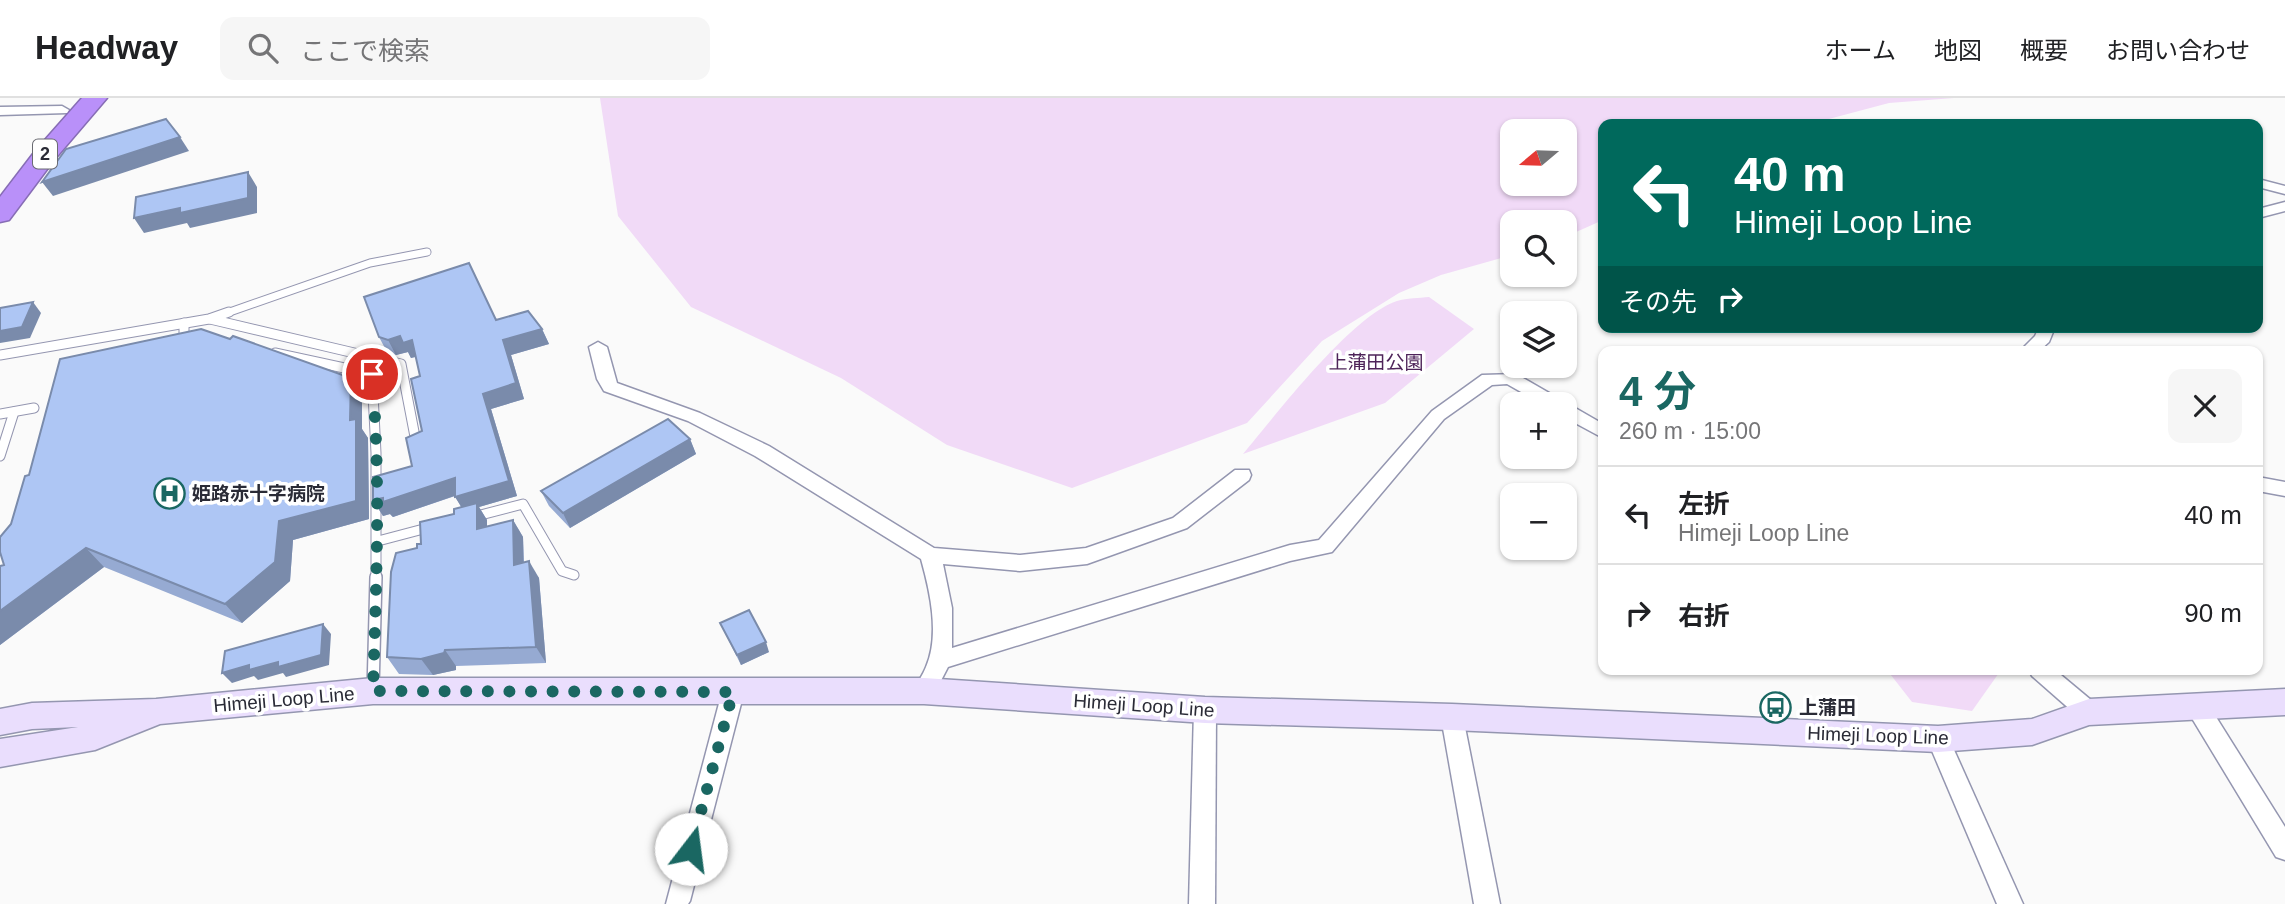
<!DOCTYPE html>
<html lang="ja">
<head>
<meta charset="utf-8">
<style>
  :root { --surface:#fff; --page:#f6f6f6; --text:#202124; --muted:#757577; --line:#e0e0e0; --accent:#1a6762 }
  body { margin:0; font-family:Helvetica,"Noto Sans JP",sans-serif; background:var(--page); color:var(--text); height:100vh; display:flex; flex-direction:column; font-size:26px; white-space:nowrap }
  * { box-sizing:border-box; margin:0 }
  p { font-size:23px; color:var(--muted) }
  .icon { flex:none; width:38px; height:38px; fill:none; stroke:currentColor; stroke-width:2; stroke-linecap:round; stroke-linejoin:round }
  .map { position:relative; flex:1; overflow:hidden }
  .side { position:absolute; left:1598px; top:248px; width:665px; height:329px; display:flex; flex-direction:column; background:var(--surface); border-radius:14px; box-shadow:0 2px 5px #0004 }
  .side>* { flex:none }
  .banner { position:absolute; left:1598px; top:21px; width:665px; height:214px; border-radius:14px; box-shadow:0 2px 5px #0004; background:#00695c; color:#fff; overflow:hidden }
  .needle { width:46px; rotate:251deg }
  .controls { position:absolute; left:1500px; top:21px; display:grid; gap:14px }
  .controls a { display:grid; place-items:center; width:77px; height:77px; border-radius:14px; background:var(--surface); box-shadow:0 2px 5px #0004; font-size:35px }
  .pin { position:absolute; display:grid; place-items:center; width:60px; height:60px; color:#fff; margin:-30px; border:4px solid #fff; border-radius:50%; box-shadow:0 2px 7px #0007 }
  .me { position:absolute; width:77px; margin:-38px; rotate:15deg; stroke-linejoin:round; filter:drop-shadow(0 0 5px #0008) }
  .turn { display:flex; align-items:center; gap:24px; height:147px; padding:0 21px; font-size:32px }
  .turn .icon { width:91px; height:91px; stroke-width:2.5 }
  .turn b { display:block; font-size:49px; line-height:60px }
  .then { display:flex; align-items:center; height:66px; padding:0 21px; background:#0003; gap:14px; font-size:26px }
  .round { display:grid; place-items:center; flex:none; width:74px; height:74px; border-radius:14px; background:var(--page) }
  .overview { display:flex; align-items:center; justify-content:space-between; height:119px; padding:0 21px }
  h1 { font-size:42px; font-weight:700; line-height:52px; color:var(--accent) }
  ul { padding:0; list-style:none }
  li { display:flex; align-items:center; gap:21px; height:98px; padding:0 21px; border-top:2px solid var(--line) }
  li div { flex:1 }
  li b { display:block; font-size:26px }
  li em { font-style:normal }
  header { display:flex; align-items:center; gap:42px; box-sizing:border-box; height:98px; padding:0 35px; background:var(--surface); border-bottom:2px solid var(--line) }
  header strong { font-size:33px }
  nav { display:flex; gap:38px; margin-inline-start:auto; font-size:24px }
  .search { width:490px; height:63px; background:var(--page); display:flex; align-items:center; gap:18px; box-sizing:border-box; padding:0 24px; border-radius:14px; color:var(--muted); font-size:26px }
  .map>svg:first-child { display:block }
</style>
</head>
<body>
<header>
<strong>Headway</strong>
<div class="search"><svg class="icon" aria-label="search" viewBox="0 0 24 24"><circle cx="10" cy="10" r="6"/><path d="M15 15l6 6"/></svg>ここで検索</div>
<nav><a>ホーム</a><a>地図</a><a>概要</a><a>お問い合わせ</a></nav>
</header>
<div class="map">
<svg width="2285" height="806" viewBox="0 0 2285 806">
  <rect width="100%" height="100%" fill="#fafafa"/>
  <!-- green -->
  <g fill="#f1daf7" fill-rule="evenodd">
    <path d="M600 0H1954L1889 5 1810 26H1603V122L1565 139 1564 124H1512V157L1441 177 1399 195 1322 243 1247 325 1072 390 947 347 841 280 691 209 618 118ZM1512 33H1564V86H1512Z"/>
    <path d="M1429 199 1474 231 1385 305 1243 356C1276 317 1351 218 1397 203 1407 200 1419 200 1429 199Z"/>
    <polygon points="1887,572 2001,572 1972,613 1912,604"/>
  </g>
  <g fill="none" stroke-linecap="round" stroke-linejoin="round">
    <defs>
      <polyline id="lane-far2" points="224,216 370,165 427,154"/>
      <g id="lane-far1">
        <polyline points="210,221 401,266 416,344"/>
        <polyline points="184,225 184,241 188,241"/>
        <polyline points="275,255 372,276 376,355 376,480"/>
        <polyline points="0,257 209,221 229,214"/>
        <polyline points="0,316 34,310"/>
        <polyline points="0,358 14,314"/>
        <polyline points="473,419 523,406 562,473 574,477"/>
        <polyline points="378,443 431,429"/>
      </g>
      <polyline id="lane" points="373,592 376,479"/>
      <g id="street">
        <polygon points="62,8 69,12 67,15 0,17 0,9"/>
        <polygon points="2258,81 2285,88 2285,96 2258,89"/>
        <polygon points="2285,104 2285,113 2258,120 2258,111"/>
        <polygon points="2039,229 2055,229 2049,244 2038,254 2019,254 2035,238"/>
        <path d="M598 244 607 249 617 285 700 315 769 348 934 450 1020 457 1086 450 1173 420 1235 372H1249L1251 377 1249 382 1187 430 1087 466 1020 473 943 466 952 510V550L1290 447 1319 442 1432 313 1482 277 1516 276 1603 326V340L1564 319V306H1542L1507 286 1492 287 1444 321 1332 454 1290 463 948 569 932 600 924 602 916 600 913 593C917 585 923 577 926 569 940 537 930 493 921 461L755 358 688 323 604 293 597 281 589 249Z"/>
        <polygon points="2258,379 2285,384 2285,398 2258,393"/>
        <polygon points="2029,572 2055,572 2097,607 2100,614 2097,621 2089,623 2081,621 2032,578"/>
        <polygon points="733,585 741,587 744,594 690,803 688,806 666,806 722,594 725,587"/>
        <polygon points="2198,601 2206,603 2285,729 2285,762 2276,759 2190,617 2187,610 2190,603"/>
        <polygon points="1205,603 1213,605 1216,612 1215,806 1189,806 1194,612 1197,605"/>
        <polygon points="1452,609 1460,612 1463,619 1500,806 1474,806 1441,619 1444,612"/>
        <polygon points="1938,631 1946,634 2023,806 1997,806 1927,641 1930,634"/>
      </g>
      <polygon id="secondary" points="373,580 924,580 1205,599 1452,606 1938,628 2032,621 2089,601 2285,591 2285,617 2089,627 2032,647 1938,654 1452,632 1205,625 924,606 373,606 160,626 95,652 0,669 0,641 78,629 32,631 0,637 0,611 32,605 156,601"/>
      <polygon id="highway" points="82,0 107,0 54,62 9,122 0,124 0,99 36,52"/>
    </defs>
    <!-- lane-far2 casing -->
    <use href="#lane-far2" stroke="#9496b0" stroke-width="9"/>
    <!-- lane-far1 casing -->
    <use href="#lane-far1" stroke="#9496b0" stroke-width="11"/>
    <!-- lane casing -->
    <use href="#lane" stroke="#9496b0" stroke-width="14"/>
    <!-- street casing -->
    <use href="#street" stroke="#9496b0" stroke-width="3"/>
    <!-- secondary casing -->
    <use href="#secondary" stroke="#9496b0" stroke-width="3"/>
    <!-- highway casing -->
    <use href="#highway" stroke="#876db5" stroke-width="3"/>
    <!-- lane-far2 -->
    <use href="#lane-far2" stroke="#fff" stroke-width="7"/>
    <!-- lane-far1 -->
    <use href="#lane-far1" stroke="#fff" stroke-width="9"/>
    <!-- lane -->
    <use href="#lane" stroke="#fff" stroke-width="11"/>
    <!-- street -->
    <use href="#street" fill="#fff" fill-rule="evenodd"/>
    <!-- secondary -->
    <use href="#secondary" fill="#eadefd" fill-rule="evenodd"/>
    <!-- highway -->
    <use href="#highway" fill="#b990f9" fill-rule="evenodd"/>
  </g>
  <!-- wall -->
  <g fill="#96aad2">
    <polygon points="497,222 542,231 549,246 511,257 524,301 491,311 517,398 479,409 487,422 487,429 513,422 523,439 524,465 539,480 546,565 456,568 456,572 433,577 399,576 387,559 417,450 421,446 461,409 455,398 393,419 390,416 383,418 373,402 412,368 422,333 420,278 416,259 411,260 408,254 396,257 387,254 379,239"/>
    <polygon points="362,299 362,331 368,340 369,421 293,442 290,483 242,525 104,469 0,547 0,468 4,467 11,426"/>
    <polygon points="690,341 696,356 570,430 549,408 541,393"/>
    <polygon points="720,525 769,554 741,567"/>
  </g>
  <!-- shaded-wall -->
  <g fill="#7a8bab">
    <polygon points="180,39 189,53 53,98 42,84"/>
    <polygon points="248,74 257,89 257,115 190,130 187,125 144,135 134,120"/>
    <polygon points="33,204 41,215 30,240 0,245 0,233"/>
    <polygon points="542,231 549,246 511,257 524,301 491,311 517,398 479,409 487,422 487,448 455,399 483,296 503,242"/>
    <polygon points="400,238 412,242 421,257 411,260 408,254 396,257 388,242"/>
    <polygon points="351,280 362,299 362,331 368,340 369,421 293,442 290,483 242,525 225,506 279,423 350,322"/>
    <polygon points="690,341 696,356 570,430 563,415"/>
    <polygon points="455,380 463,395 393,419 390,416 383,418 373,402"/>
    <polygon points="513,422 523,439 524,484 514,467"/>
    <polygon points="86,450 104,469 0,547 0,513"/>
    <polygon points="529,463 539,480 546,565 536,549"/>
    <polygon points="323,526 331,536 329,567 286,579 283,575 258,582 254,578 232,585 222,575 249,567 278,564"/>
    <polygon points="766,544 769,554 741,567 737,557"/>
    <polygon points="445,552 456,568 456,572 433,577 421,561"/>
  </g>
  <!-- building -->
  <g fill="#aec6f4" stroke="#7a8bab" stroke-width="2">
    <polygon points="166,21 180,39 42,84 66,51"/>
    <polygon points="248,74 248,100 180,115 180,110 134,120 136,99"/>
    <polygon points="469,165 496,222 528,213 542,231 503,242 516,285 483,296 509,383 455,399 455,380 383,404 383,400 373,402 373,379 412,368 406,340 422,333 411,281 420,278 412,242 403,245 400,238 388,242 379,239 364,199"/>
    <polygon points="33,204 22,229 0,233 0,210"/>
    <polygon points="201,231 230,241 233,238 351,280 350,322 356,321 356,403 279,423 275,464 225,506 86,450 0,513 0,468 4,467 0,454 0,439 11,426 25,378 29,377 60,261"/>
    <polygon points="668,321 690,341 563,415 541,393"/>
    <polygon points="477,405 477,431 513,422 514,467 529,463 536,549 445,552 444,555 421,561 387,559 391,474 396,455 417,450 417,446 421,446 420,424 454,416 454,411"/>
    <polygon points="749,512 766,544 737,557 720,525"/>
    <polygon points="323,526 321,557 278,569 278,564 249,572 249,567 222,575 225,553"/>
  </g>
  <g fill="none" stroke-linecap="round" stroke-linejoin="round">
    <!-- route -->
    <path stroke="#1a6762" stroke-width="12" stroke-dasharray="0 21.6" d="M372 276C381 382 376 487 373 593L733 594 691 751"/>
  </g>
  <!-- icons -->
  <defs>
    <symbol id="hospital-ring" viewBox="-11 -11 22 22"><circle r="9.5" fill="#fff" stroke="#1a6762" stroke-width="1.5"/><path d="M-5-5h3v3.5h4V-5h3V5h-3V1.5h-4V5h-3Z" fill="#1a6762"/></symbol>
    <symbol id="bus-ring" viewBox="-11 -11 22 22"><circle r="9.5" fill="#fff" stroke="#1a6762" stroke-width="1.5"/><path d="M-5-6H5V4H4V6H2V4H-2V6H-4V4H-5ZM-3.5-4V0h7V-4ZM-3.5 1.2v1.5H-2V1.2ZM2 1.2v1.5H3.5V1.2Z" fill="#1a6762"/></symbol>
  </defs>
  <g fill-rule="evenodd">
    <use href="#hospital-ring" x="152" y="378" width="35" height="35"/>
    <use href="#bus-ring" x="1758" y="592" width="35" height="35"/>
  </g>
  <g text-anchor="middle" stroke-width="7" stroke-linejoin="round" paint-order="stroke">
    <!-- shield labels -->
    <rect fill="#fff" stroke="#6a6b72" stroke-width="2" x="33" y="41.5" width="24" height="29" rx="5"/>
    <g font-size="18" font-weight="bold" fill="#2a2b36">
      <text x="45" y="62">2</text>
    </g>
    <!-- park labels -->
    <g font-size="19" fill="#4e2459" stroke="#fff">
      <text x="1376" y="271">上蒲田公園</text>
    </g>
    <!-- poi labels -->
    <g font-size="19" font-weight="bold" fill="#2a2b36" stroke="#fff" text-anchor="start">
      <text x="192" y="402">姫路赤十字病院</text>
      <text x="1799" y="616">上蒲田</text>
    </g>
    <!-- street labels -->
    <g font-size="19" fill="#2a2b36" stroke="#fff">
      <text transform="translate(284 601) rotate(-5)" y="7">Himeji Loop Line</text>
      <text transform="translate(1144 607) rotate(4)" y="7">Himeji Loop Line</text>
      <text transform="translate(1878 637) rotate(2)" y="7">Himeji Loop Line</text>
    </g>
  </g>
</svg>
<div class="controls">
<a><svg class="needle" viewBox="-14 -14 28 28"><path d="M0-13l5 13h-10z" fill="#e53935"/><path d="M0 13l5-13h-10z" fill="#757577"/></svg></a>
<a><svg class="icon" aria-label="search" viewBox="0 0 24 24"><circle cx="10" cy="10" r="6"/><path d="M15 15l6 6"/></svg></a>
<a><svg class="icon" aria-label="layers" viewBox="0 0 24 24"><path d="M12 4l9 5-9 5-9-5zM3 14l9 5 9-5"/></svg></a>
<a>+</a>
<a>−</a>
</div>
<div class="pin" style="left:372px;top:276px;background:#d93025"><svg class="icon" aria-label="arrive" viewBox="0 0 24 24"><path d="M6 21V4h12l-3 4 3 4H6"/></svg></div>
<svg class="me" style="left:691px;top:751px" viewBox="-20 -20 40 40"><circle r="19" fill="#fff"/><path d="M0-13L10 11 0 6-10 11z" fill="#1a6762"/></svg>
<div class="banner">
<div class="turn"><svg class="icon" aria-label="left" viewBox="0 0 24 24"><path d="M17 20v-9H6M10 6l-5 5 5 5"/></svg><div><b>40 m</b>Himeji Loop Line</div></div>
<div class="then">その先<svg class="icon" aria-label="right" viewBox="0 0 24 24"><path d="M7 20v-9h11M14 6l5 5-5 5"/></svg></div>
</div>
<section class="side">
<div class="overview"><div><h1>4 分</h1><p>260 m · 15:00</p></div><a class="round"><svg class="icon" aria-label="close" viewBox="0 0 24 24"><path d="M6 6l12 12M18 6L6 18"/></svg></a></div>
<ul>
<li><svg class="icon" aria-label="left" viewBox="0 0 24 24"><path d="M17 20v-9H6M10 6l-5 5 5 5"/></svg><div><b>左折</b><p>Himeji Loop Line</p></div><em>40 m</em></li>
<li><svg class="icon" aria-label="right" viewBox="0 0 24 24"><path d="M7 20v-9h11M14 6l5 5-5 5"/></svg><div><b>右折</b></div><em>90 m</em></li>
</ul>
</section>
</div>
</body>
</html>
